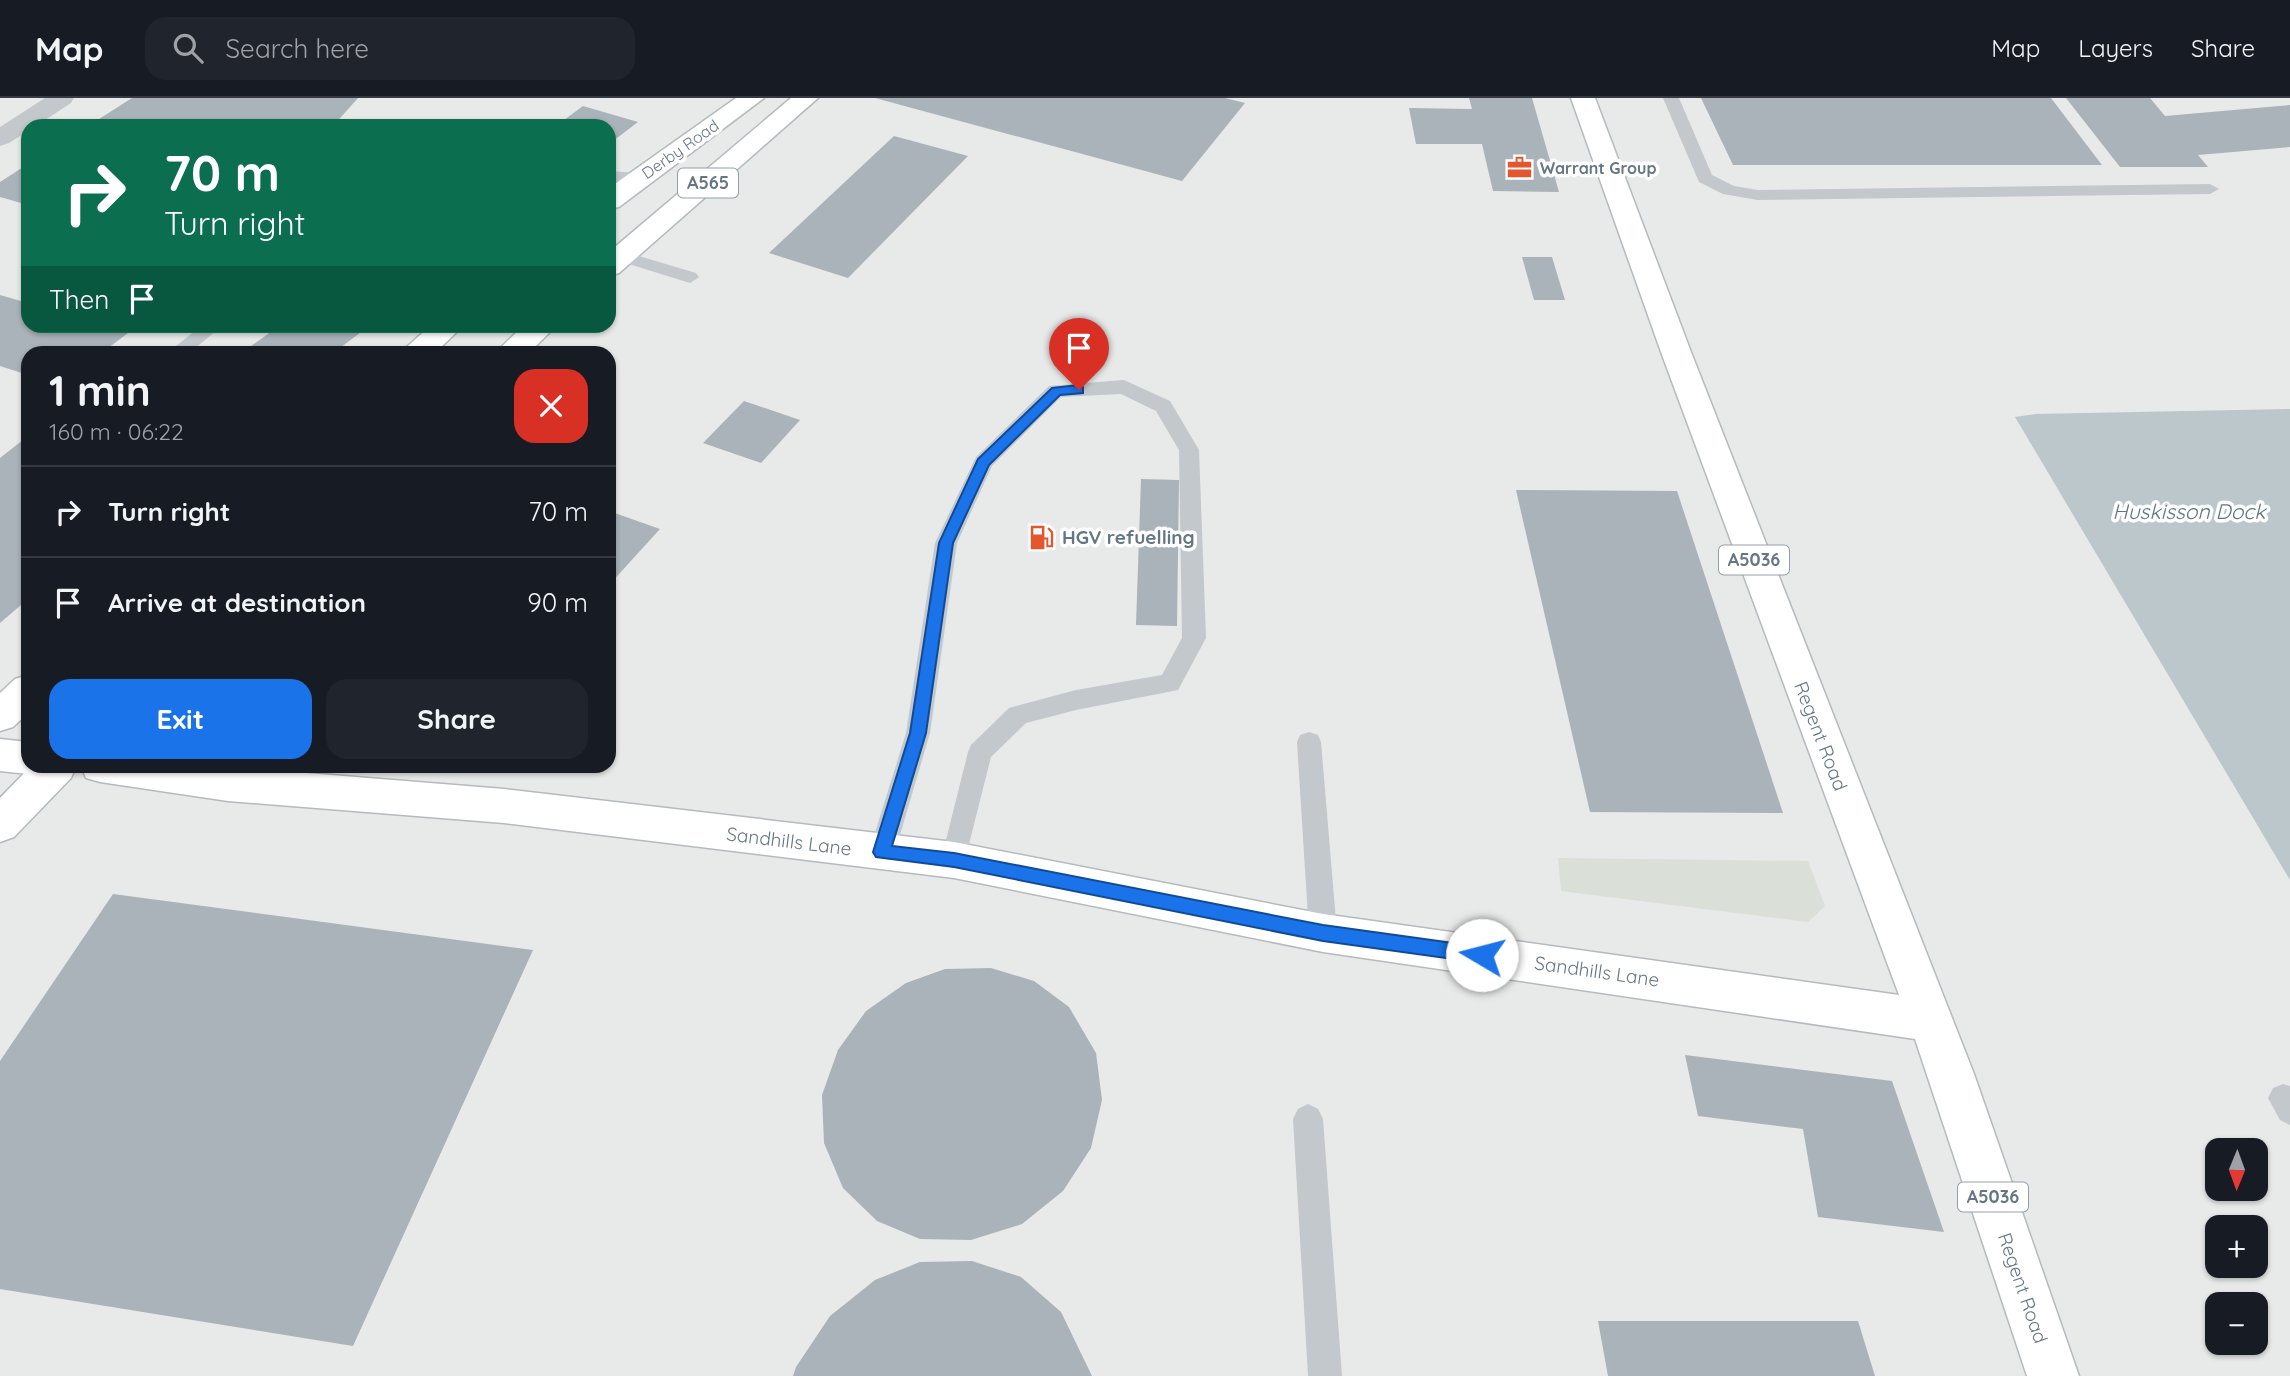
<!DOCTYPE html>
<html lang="en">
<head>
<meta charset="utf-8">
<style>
  :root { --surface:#171b24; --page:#20242c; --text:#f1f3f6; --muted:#9ea1a6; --line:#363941; --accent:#1a73e8 }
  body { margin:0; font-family:Quicksand,sans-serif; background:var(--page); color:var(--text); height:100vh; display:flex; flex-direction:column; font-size:26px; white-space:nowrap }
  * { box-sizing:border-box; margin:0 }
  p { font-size:23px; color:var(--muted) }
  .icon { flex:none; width:38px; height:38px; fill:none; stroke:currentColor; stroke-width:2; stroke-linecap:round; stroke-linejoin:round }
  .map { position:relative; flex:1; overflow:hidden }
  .sheet { position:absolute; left:21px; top:248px; width:595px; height:427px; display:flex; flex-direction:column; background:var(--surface); border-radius:21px; box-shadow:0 2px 5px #0004 }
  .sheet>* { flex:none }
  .top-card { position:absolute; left:21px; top:21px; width:595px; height:214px; border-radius:21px; box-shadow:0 2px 5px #0004; background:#0b6e4f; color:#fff; overflow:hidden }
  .needle { width:46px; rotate:181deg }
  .tools { position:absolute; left:2205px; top:1040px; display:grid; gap:14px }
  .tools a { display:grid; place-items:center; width:63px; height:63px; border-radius:14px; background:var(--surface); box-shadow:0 2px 5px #0004; font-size:35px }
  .pin { position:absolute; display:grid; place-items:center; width:60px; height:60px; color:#fff; margin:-72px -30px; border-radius:50% 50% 50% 0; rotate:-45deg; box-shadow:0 0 7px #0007 }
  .pin .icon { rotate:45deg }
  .me { position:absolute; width:77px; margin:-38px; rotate:278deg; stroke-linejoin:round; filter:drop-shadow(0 0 5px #0008) }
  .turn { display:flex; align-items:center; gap:24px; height:147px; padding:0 28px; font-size:32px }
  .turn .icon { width:91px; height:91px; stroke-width:2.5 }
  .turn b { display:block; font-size:49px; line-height:60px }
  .then { display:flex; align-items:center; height:66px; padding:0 28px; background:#0003; gap:14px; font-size:26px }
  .round { display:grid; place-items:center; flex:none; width:74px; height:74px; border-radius:21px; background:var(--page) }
  .head { display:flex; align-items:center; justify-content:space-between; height:119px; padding:0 28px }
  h1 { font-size:42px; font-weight:800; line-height:52px }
  .action { display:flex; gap:14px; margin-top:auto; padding:14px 28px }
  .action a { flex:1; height:80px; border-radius:21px; background:var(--accent); color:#fff; font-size:28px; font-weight:800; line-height:80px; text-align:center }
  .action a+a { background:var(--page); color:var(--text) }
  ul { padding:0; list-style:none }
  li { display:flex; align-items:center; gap:21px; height:91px; padding:0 28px; border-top:2px solid var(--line) }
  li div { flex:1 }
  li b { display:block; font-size:26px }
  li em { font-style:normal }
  header { display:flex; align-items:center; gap:42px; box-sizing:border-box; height:98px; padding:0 35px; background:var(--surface); border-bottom:2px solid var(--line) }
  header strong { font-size:33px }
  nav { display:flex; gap:38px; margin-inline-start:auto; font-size:24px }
  .search { width:490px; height:63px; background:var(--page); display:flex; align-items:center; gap:18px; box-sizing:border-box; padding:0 24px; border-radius:21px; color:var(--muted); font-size:26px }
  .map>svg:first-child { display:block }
</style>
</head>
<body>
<header>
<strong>Map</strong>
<div class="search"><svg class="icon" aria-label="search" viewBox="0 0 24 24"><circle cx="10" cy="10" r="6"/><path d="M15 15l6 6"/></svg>Search here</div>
<nav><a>Map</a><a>Layers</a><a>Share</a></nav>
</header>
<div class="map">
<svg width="2290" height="1278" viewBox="0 0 2290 1278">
  <rect width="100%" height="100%" fill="#fafaf8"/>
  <!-- built -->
  <path fill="#e8e9e9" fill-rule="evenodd" d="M0 0H2290V1278H0ZM28 28H609V228H28ZM28 256H609V668H28ZM2217 1052H2256V1090H2217ZM2217 1129H2256V1167H2217ZM2217 1206H2256V1244H2217Z"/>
  <!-- green -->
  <polygon fill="#dadfd7" points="1558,760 1808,763 1825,808 1808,824 1561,793"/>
  <!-- water -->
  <polygon fill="#bbc7cb" points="2290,311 2290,782 2015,319 2035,316"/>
  <!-- building -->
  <g fill="#aab3b9">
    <polygon points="132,0 358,0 333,28 88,28"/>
    <polygon points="875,0 1225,0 1245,5 1182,83"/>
    <polygon points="1469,0 1532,0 1559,94 1493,93 1482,46 1416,46 1409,10 1472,11"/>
    <polygon points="1701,0 2051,0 2102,67 1733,67"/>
    <polygon points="2066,0 2150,0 2165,18 2290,7 2290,49 2198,57 2208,69 2120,69"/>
    <polygon points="583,8 638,24 609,46 609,28 556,28"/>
    <polygon points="894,38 968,58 848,180 769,155"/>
    <polygon points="28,66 28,107 0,99 0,84"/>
    <polygon points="1522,159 1552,159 1565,202 1534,202"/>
    <polygon points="0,197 28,205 28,228 104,228 128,235 100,256 28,256 28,277 0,268"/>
    <polygon points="279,228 369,228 332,256 240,256"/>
    <polygon points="744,303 800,322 761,365 703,345"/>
    <polygon points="28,338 28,501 0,525 0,360"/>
    <polygon points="1141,381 1179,382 1177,528 1136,527"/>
    <polygon points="1516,392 1677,393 1783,715 1590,714"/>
    <polygon points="609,413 660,431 609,487"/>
    <polygon points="113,796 533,852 353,1248 0,1191 0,963"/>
    <polygon points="991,870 1034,883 1069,909 1096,955 1102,1002 1091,1050 1063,1093 1022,1126 971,1142 920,1141 877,1123 843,1090 824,1045 822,997 838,952 866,913 906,885 945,871"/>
    <polygon points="1685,957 1892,983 1944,1134 1818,1119 1803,1031 1698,1018"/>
    <polygon points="972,1163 1021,1179 1061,1214 1092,1278 793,1278 796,1269 830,1218 875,1182 920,1164"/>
    <polygon points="1598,1223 1858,1223 1875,1278 1608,1278"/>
  </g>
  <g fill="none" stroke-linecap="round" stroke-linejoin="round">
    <defs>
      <g id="primary">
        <polygon points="1571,0 1595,0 1691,254 1974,976 2079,1278 2027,1278 1915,941 1323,854 954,780 504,725 228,703 100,684 86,680 81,668 221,668 504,691 954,744 1323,816 1899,897 1661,254"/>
        <polygon points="0,641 28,644 28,668 43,668 42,671 28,676 0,673"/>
      </g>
      <g id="trunk">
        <polygon points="736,0 764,0 619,109 609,111 609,90"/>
        <polygon points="791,0 818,0 619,175 609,178 609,154"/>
        <polygon points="430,228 463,228 434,256 399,256"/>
        <polygon points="523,228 556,228 528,256 494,256"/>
        <polygon points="28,577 28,615 13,629 0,633 0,595 15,581"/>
        <polygon points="31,668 76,668 71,680 14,739 0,744 0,700"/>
      </g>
    </defs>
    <!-- primary casing -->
    <use href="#primary" stroke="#b5babe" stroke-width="3"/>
    <!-- trunk casing -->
    <use href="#trunk" stroke="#b4b9bd" stroke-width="3"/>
    <!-- service -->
    <g fill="#c3c8cc" fill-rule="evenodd">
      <polygon points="1663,0 1679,0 1712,77 1734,88 1758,92 2210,86 2219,91 2210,96 1758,102 1723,96 1699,84"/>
      <polygon points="609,73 639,75 647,80 639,85 609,83"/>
      <polygon points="622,153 696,175 699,179 690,185 616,162 613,158"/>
      <polygon points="201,228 222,228 188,256 166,256"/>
      <polygon points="1124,282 1170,303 1199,352 1206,540 1178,592 1076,612 1026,625 991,659 963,770 954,773 945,770 941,762 968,654 971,647 1009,610 1076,592 1162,577 1182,540 1179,352 1156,313 1121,296 1061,299 992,368 957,445 930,635 895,754 891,762 882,765 873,762 869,754 906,635 935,445 976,359 1049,288"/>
      <polygon points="1309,634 1318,637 1321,644 1337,835 1333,844 1323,847 1313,844 1309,835 1297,644 1300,637"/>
      <polygon points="2283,986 2290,988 2290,1027 2280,1022 2268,1000 2273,990"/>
      <polygon points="1308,1006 1318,1011 1323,1021 1342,1278 1308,1278 1293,1021 1298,1011"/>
    </g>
    <!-- minor -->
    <polygon fill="#c3c8cc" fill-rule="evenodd" points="45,0 74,0 71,5 36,28 28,28 28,33 9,45 0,48 0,29"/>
    <!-- primary -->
    <use href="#primary" fill="#fff" fill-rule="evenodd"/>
    <!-- trunk -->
    <use href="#trunk" fill="#fff" fill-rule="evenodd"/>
  </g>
  <!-- route -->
  <polygon fill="#1a73e8" stroke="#114b97" stroke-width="2" points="1079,287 1083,289 1083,295 1060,297 989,367 953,445 926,635 892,748 954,755 1323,827 1482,849 1489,851 1491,857 1489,863 1482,865 1323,843 954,769 876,759 873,754 910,635 939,445 978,361 1052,290"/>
  <!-- icons -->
  <defs>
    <symbol id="office-bare" viewBox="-9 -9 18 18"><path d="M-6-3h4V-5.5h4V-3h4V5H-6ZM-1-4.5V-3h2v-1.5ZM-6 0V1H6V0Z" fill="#e4572e" stroke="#fff" stroke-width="2.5" paint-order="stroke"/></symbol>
    <symbol id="fuel-bare" viewBox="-9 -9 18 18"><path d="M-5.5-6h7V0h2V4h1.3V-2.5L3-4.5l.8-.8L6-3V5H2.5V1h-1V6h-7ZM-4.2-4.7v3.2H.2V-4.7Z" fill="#e4572e" stroke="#fff" stroke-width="2.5" paint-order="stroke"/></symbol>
  </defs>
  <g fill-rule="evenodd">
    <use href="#office-bare" x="1502" y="52" width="35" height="35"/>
    <use href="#fuel-bare" x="1024" y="422" width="35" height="35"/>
  </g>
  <g text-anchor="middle" stroke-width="7" stroke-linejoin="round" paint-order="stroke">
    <!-- far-street labels -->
    <g font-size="16" fill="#657683" stroke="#fff">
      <text transform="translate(680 51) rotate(-35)" y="6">Derby Road</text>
    </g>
    <!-- far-poi labels -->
    <g font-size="16" font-weight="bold" fill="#657683" stroke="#fff" text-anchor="start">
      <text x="1540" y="76">Warrant Group</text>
    </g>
    <!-- shield labels -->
    <g fill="#fff" stroke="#939fa8" stroke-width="2">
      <rect x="678" y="70.5" width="60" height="29" rx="5"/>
      <rect x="1719" y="447.5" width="70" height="29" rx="5"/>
      <rect x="1958" y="1084.5" width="70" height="29" rx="5"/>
    </g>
    <g font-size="18" font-weight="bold" fill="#657683">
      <text x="708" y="91">A565</text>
      <text x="1754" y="468">A5036</text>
      <text x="1993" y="1105">A5036</text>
    </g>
    <!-- poi labels -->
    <g font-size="19" font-weight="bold" fill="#657683" stroke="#fff" text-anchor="start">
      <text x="1062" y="446">HGV refuelling</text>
    </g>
    <!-- street labels -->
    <g font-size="19" fill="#657683" stroke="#fff">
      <text transform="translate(1821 638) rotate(69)" y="7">Regent Road</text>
      <text transform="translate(789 743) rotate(7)" y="7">Sandhills Lane</text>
      <text transform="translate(1597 873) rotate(8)" y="7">Sandhills Lane</text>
      <text transform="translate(2023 1190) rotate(71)" y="7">Regent Road</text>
    </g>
    <!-- water labels -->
    <g font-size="21" font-style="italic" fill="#60757c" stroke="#fff">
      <text x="2189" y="421">Huskisson Dock</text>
    </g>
  </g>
</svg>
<div class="tools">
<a><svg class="needle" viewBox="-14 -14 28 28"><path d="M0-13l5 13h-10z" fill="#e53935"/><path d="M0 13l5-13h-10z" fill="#9ea1a6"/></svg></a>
<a>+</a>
<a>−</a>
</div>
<div class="pin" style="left:1079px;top:292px;background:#d93025"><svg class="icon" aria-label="arrive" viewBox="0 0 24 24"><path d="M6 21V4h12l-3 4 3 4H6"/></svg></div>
<svg class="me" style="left:1482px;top:857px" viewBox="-20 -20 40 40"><circle r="19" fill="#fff"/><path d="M0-13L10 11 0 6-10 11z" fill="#1a73e8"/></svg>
<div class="top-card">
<div class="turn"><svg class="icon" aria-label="right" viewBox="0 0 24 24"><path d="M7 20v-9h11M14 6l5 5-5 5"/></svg><div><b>70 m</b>Turn right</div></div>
<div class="then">Then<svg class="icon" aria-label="arrive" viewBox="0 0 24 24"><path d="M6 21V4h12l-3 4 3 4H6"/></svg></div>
</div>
<section class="sheet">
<div class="head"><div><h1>1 min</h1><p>160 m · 06:22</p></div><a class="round" style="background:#d93025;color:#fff"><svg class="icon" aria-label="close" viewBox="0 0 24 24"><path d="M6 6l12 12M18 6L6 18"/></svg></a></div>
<ul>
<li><svg class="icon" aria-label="right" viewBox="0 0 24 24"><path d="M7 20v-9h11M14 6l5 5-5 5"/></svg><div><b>Turn right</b></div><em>70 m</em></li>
<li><svg class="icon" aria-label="arrive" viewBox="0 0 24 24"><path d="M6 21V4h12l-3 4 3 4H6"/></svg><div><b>Arrive at destination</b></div><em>90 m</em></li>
</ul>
<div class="action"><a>Exit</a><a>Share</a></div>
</section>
</div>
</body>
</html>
